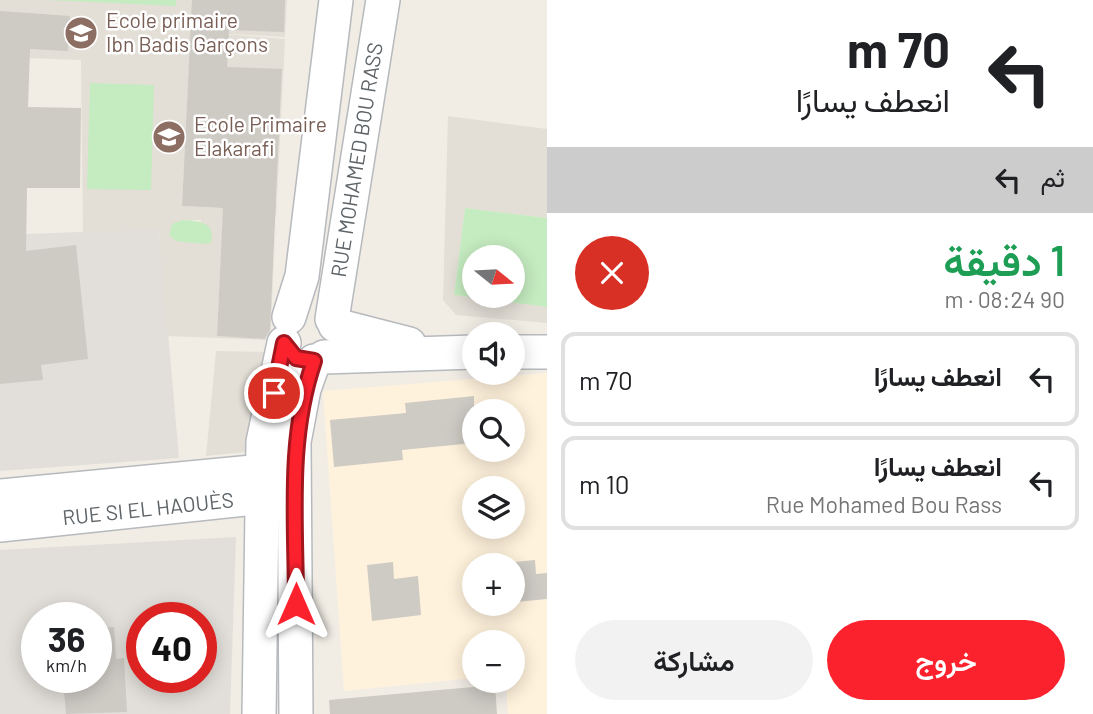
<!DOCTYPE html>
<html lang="ar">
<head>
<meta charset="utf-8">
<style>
  :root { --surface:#fff; --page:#f2f2f2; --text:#202124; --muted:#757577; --line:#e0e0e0; --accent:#fb222e }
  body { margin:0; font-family:Barlow,Vazirmatn,sans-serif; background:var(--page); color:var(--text); direction:rtl; height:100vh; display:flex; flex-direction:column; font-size:26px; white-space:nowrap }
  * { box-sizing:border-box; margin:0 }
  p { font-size:23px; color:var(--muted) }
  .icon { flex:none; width:38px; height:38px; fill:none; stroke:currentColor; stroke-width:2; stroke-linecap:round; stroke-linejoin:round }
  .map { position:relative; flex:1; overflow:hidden; direction:ltr }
  .panel { display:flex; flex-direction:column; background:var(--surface); width:546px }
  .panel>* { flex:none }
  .top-card { background:#fff; color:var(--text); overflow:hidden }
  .needle { width:46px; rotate:108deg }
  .buttons { position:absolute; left:462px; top:245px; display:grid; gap:14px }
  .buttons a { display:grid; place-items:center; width:63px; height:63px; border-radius:50%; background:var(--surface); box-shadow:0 4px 18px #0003; font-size:35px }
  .speed { position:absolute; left:21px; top:602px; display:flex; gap:14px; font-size:35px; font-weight:700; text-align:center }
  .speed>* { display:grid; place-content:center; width:91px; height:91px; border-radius:50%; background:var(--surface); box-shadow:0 4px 18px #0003; line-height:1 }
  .speed small { font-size:18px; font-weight:400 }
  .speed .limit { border:10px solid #d22; background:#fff; color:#111 }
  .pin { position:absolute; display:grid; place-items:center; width:60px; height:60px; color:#fff; margin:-30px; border:4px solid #fff; border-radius:50%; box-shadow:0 2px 7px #0007 }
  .me { position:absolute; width:77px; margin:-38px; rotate:0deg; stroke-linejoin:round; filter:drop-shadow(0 0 5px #0008) }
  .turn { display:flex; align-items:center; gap:24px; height:147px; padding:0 28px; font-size:32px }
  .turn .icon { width:91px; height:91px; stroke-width:2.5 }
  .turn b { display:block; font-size:49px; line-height:60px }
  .then { display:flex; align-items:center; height:66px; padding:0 28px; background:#0003; gap:14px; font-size:26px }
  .round { display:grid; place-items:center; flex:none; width:74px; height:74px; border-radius:37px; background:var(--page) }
  .overview { display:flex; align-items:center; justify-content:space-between; height:119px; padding:0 28px }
  h1 { font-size:42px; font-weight:600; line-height:52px; color:#1e9e55 }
  .cta { display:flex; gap:14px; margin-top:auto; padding:14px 28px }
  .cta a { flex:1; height:80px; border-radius:42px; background:var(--accent); color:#fff; font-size:28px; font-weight:600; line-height:80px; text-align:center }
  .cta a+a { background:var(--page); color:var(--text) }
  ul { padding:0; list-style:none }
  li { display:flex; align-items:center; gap:21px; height:94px; margin:0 14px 10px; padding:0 14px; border:4px solid var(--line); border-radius:14px }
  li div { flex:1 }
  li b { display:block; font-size:26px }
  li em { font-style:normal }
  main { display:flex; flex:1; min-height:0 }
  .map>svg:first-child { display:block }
</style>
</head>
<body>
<main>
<section class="panel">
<div class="top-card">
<div class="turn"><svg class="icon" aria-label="left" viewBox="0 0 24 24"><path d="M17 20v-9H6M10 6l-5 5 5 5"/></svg><div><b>70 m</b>انعطف يسارًا</div></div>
<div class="then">ثم<svg class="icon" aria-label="left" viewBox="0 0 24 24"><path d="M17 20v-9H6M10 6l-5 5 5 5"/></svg></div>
</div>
<div class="overview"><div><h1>1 دقيقة</h1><p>90 m · 08:24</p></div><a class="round" style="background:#d93025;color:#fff"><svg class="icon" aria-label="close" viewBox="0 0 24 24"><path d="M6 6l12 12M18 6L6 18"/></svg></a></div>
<ul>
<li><svg class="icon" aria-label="left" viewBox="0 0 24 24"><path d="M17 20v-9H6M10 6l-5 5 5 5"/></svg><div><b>انعطف يسارًا</b></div><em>70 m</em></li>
<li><svg class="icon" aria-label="left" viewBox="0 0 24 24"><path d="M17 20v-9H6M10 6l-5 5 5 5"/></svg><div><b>انعطف يسارًا</b><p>Rue Mohamed Bou Rass</p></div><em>10 m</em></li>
</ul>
<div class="cta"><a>خروج</a><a>مشاركة</a></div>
</section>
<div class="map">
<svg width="547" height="714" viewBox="0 0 547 714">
  <rect width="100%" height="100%" fill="#f1ede5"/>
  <!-- commercial -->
  <path fill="#fff2dc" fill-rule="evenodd" d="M547 373V714H508L506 681H513V642H474V678L344 691 323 391ZM474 411H513V450H474ZM474 488H513V527H474ZM474 565H513V604H474Z"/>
  <!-- industrial -->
  <g fill="#e2dfda" fill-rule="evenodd">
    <polygon points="159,229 179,458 0,471 0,235"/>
    <path d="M236 537 230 714H0V550ZM37 618H96V677H37ZM142 618H201V677H142Z"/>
  </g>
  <!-- education -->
  <g fill="#e3ded6" fill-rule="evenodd">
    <path d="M0 0H287L285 37 210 33 285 39 270 340 167 336 159 229 83 233 81 60 0 57ZM189 64 227 66 219 208 182 206ZM238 68 282 70 276 206ZM223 213 276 216 269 339 217 336ZM182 220H201L199 242 176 240 170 235Z"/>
    <polygon points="448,116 547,129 547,218 465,208 454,295 547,307 547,323 456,315 443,300"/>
    <polygon points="216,351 264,352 259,438 246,452 206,456"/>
  </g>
  <!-- green -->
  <g fill="#c5ebc0" fill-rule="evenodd">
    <polygon points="47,0 176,0 176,6"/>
    <polygon points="90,83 154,85 151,190 87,189"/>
    <path d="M465 208 547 218V307L454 295ZM474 257H513V296H474Z"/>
    <path d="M182 220C198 221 216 221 211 243 202 245 187 242 176 241L169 235 172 224Z"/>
  </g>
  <!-- building -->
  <g fill="#cecac4">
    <polygon points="192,0 285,0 284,32 229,30 227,67 282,69 270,330 265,339 217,336 223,208 182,206"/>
    <polygon points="0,11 70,16 68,51 30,49 28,107 81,108 80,188 27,188 26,251 76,245 88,359 41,365 43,380 0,384"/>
    <polygon points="474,396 474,443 402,450 403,460 334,467 330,420 406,413 405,403"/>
    <polygon points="535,560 536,574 547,573 547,599 516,602 514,562"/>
    <polygon points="393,562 394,579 418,576 421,615 372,621 367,565"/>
    <polygon points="114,627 116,659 124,658 127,712 66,714 63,678 96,677 96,628"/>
    <polygon points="495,685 497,714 330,714 329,700"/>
  </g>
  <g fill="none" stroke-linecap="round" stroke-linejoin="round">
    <defs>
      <g id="minor">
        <polyline points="289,317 302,276 336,0"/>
        <path id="s1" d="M332 319 383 0"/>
        <polyline points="335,325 409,344"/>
        <polyline points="513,352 547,352"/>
        <polyline points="324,357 474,352"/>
        <polyline points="0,496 282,469"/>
        <path id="s2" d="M0 525 283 495"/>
        <polyline points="259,714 263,442 284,343"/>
        <polyline points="296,714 294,442 304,389 314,361"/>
      </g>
    </defs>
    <!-- minor casing -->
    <use href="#minor" stroke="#b6b9bd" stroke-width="36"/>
    <!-- minor -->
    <use href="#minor" stroke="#fff" stroke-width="33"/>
  </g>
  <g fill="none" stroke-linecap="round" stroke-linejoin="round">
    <defs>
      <path id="route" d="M274 393 284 343 296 358 314 361C287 440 296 521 296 604"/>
    </defs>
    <!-- route casing -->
    <use href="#route" stroke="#a3161e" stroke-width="18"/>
    <!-- route -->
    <use href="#route" stroke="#fb222e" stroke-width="12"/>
  </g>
  <!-- icons -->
  <defs>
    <symbol id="school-disc" viewBox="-11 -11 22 22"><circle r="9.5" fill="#8d6e63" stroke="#fff"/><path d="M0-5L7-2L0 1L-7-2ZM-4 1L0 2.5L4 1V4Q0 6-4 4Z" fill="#fff"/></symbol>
  </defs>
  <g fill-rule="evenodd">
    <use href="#school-disc" x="62" y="14" width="38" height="38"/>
    <use href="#school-disc" x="150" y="118" width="38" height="38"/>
  </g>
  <g text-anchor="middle" stroke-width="5" stroke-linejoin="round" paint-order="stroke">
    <!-- education labels -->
    <g font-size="21" fill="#785e54" stroke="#fff" text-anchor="start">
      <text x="106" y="28">Ecole primaire<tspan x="106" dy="24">Ibn Badis Garçons</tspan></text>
      <text x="194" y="132">Ecole Primaire<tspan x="194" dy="24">Elakarafi</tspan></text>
    </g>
    <!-- street labels -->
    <g font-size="21" fill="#5d6367" stroke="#fff">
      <text dy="7" stroke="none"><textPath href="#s1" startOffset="161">RUE MOHAMED BOU RASS</textPath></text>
      <text dy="7" stroke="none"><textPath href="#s2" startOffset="149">RUE SI EL HAOUÈS</textPath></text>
    </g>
  </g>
</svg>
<div class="buttons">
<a><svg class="needle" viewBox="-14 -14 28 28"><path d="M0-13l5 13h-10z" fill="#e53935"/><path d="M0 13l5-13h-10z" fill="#757577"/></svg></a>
<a><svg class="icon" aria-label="sound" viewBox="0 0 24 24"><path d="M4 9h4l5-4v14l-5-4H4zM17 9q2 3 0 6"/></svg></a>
<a><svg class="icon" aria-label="search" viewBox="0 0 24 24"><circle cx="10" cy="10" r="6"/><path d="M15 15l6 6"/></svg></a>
<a><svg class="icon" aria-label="layers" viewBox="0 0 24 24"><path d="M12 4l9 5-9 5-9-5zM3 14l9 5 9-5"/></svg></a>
<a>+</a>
<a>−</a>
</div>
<div class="speed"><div>36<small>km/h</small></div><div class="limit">40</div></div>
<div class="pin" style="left:274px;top:393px;background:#d93025"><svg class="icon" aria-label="arrive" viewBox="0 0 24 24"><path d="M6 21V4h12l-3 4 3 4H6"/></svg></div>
<svg class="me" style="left:296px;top:604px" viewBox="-20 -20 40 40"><path d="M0-17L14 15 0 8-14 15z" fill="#fb222e" stroke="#fff" stroke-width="4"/></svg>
</div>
</main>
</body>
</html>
